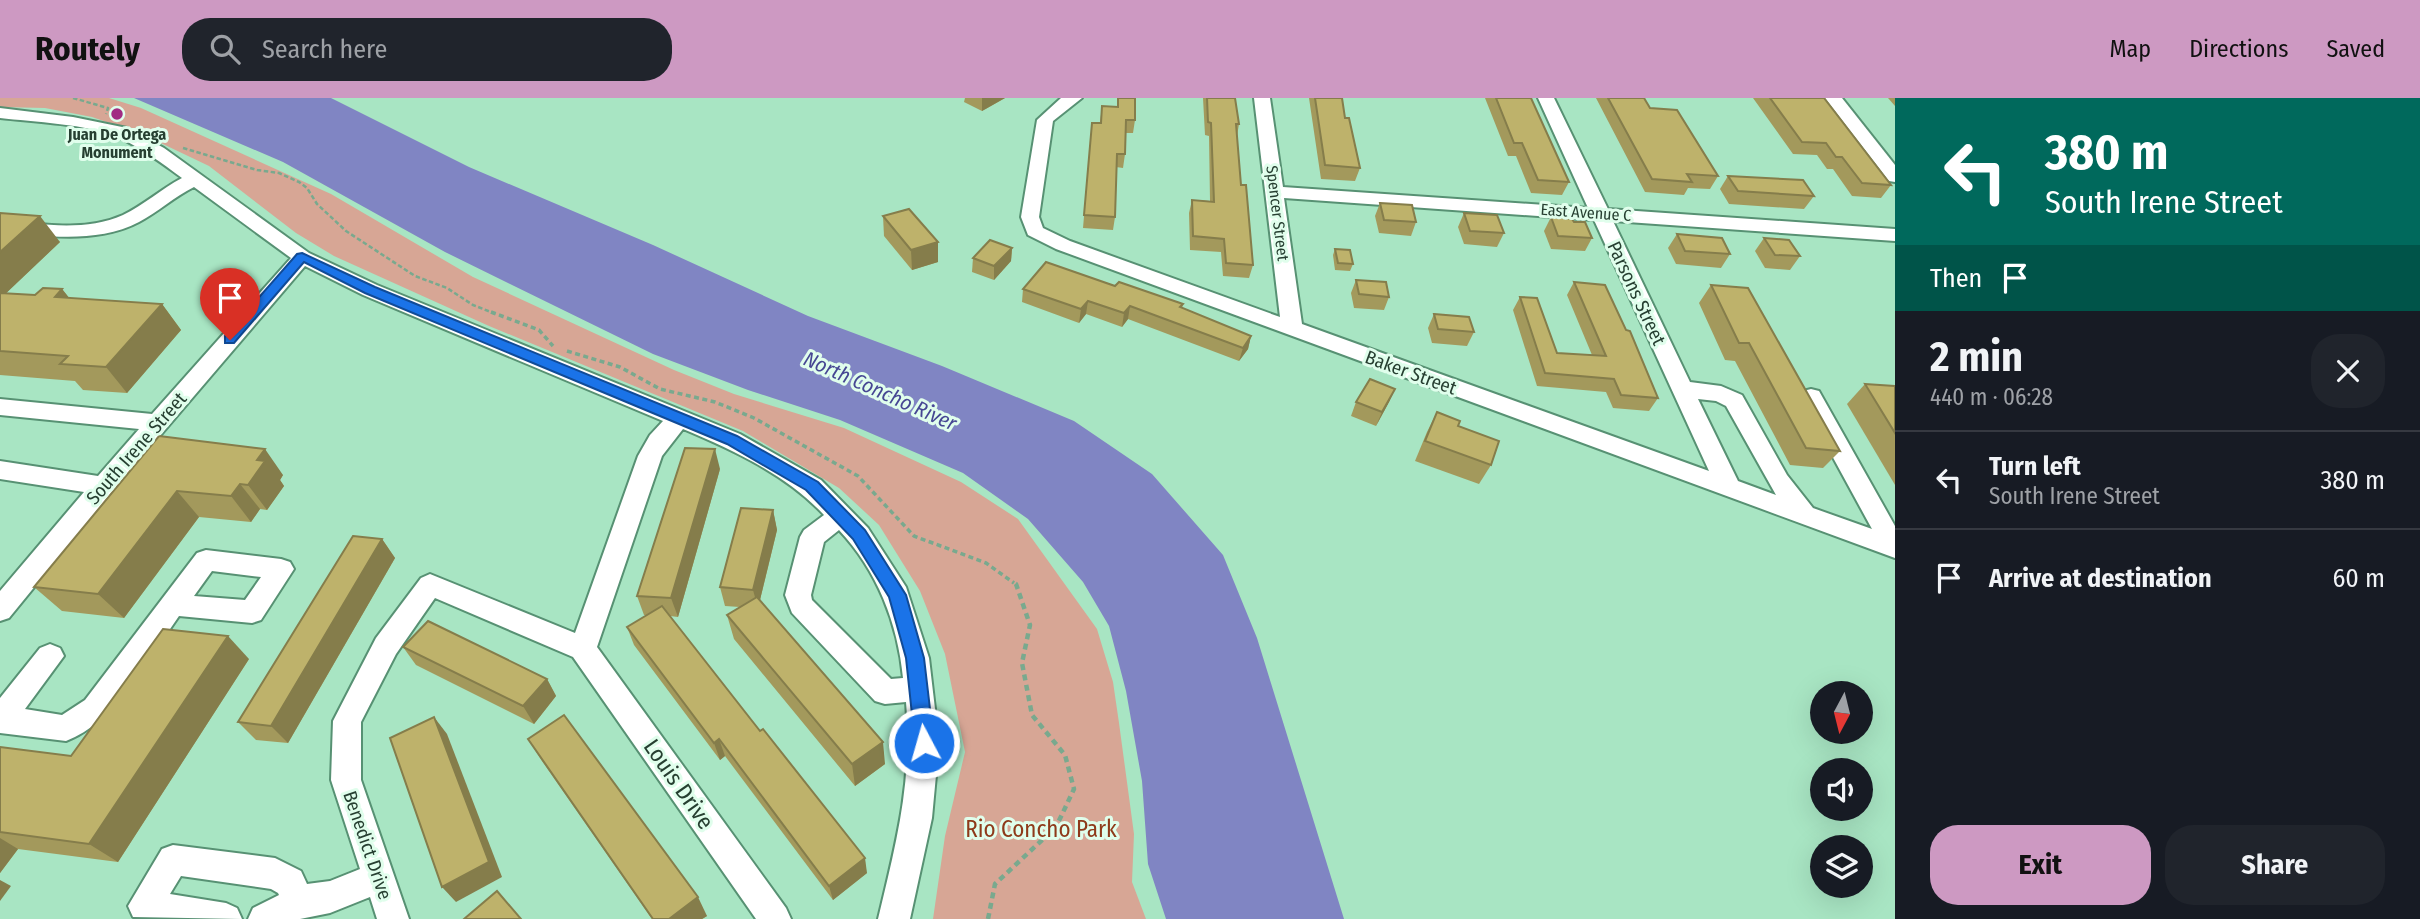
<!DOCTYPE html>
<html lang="en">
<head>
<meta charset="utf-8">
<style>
  :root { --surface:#171b24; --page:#20242c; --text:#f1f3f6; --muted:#9ea1a6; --line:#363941; --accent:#cd99c2 }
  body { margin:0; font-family:"Fira Sans Condensed",sans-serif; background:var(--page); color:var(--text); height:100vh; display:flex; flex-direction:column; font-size:26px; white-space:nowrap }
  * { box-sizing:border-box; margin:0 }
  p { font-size:23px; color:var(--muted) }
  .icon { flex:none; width:38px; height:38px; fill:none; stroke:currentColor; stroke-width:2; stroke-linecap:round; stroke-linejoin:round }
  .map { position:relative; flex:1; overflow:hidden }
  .details { display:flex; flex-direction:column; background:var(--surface); width:525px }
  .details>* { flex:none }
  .guide { background:#00695c; color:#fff; overflow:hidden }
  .needle { width:46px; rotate:187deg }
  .controls { position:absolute; left:1810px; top:583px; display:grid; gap:14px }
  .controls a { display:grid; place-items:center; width:63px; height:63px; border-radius:50%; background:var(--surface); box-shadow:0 7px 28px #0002; font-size:35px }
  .pin { position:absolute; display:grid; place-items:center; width:60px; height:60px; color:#fff; margin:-72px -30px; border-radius:50% 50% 50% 0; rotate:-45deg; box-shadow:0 0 7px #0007 }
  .pin .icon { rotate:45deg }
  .me { position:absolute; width:77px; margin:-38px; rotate:354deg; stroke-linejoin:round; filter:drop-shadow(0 0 5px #0008) }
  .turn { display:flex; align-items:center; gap:24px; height:147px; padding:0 35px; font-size:32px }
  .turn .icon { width:91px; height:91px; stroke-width:2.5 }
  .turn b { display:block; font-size:49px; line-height:60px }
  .then { display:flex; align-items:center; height:66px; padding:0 35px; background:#0003; gap:14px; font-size:26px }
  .round { display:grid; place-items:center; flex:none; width:74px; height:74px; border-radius:28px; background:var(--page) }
  .overview { display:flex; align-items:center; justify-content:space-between; height:119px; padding:0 35px }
  h1 { font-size:42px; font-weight:700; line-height:52px }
  .button { display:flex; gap:14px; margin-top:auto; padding:14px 35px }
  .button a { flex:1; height:80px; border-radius:28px; background:var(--accent); color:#111; font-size:28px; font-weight:700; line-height:80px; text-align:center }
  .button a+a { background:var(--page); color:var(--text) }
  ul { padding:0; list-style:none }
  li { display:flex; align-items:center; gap:21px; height:98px; padding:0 35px; border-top:2px solid var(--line) }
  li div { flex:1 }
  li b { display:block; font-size:26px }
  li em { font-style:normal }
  header { display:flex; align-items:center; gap:42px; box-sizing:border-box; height:98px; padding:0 35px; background:var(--accent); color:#111 }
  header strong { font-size:33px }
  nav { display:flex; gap:38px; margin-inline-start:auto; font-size:24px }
  .search { width:490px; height:63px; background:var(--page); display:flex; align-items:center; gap:18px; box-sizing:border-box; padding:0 24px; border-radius:28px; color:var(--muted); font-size:26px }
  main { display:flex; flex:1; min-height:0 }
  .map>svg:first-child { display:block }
</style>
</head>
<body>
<header>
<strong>Routely</strong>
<div class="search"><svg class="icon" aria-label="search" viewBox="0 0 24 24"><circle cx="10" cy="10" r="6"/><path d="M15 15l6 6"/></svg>Search here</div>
<nav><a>Map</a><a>Directions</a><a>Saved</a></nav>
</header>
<main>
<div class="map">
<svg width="1895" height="821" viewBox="0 0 1895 821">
  <rect width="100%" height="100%" fill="#a8e5c3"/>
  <!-- green -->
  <polygon fill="#d7a695" points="0,0 109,0 141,10 331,96 473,179 674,272 734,296 844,330 961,384 1018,421 1097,531 1113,584 1119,625 1134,736 1132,784 1146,821 933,821 945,738 965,654 945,556 920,493 879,427 839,390 743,333 489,228 334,158 296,135 209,68 144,37 92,19 45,10 0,9"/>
  <!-- water -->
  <polygon fill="#8085c3" points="134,0 331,0 469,69 653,147 808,218 942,268 1074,323 1152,376 1223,457 1257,540 1344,821 1166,821 1148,766 1142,683 1126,593 1109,528 1083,484 1028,421 963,375 840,322 748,292 653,256 445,154 283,64"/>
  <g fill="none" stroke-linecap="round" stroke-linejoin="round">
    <defs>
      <g id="minor">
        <path d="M1061 0H1082L1053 23 1039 119 1043 130 1070 143 1280 219 1254 0H1270L1283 89 1588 110 1538 0H1554L1608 111 1895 131V143L1613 123 1690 284 1721 288 1742 297 1787 377 1813 410 1872 431 1800 299 1803 293 1811 291 1819 293 1895 428V460L1056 151 1028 137 1021 119 1037 22ZM1284 100 1594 122 1709 373 1302 226ZM1698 301 1716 303 1726 308 1776 397 1738 383Z"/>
        <polygon points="1825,0 1842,0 1895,67 1895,84 1889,83"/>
        <path d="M0 10 73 19 127 30 164 50 309 155 377 187 740 336 821 382 868 430 906 489 929 560 939 645 932 720 910 821H878C896 746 913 682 906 604L885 606 875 603 792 515 785 497 800 439 804 432 824 417C787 377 733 352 683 331L662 358 597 549 786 810 791 821H756L573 559 435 500 396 556 361 624V682L409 821H377L370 799 330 815 300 821H248L253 810 279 797 278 795 271 791 181 778 170 796 226 805 237 810 242 821 133 819 128 808 162 751 173 747 275 760 301 773 307 786 330 783 360 771 331 682 333 623 376 540 421 480 430 476 575 535 638 358 650 337 663 323 363 197 305 168 112 394 9 520 0 523V493L84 394 0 381V363L98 378 139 331 0 317V301L152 316 291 160 194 89C174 99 158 114 139 124 97 146 45 138 0 134V122C40 126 85 134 123 117 144 107 161 91 182 80 162 65 141 50 118 39 88 26 33 24 0 20ZM839 432C877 472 898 526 903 580L891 581 812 502 811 497 824 444Z"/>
        <path d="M206 452 281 461 290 464 294 471 261 522 252 525 179 518C149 560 115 625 66 643L0 635V600L40 550 50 546 60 550 64 558 25 611 62 617 85 602 197 455ZM212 473 261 479 245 502 194 498Z"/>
      </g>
    </defs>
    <!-- minor casing -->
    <use href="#minor" stroke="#579173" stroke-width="4"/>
    <!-- path-far2 -->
    <g stroke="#79a98e" stroke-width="2.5" stroke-dasharray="4.5 2.5" stroke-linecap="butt">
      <polyline points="73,0 108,10 106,16"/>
      <polyline points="183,50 257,72 279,75 299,84 307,90 317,106 346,133 415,178 447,190 473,207 496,216"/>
    </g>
    <!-- path-far1 -->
    <g stroke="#79a98e" stroke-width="3.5" stroke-dasharray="5 3.5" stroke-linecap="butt">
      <polyline points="491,214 539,232 553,248"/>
      <polyline points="567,253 620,269 660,291 715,304 754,320 858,378 914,438 986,465 1014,485"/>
    </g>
    <!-- path -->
    <polyline stroke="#79a98e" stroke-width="4.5" stroke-dasharray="6 4.5" stroke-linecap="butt" points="988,821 995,786 1056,729 1074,691 1065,657 1032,617 1022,565 1030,527 1016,486 1012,483"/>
    <!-- minor -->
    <use href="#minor" fill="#fff" fill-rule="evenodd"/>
  </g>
  <!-- wall -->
  <g fill="#a3995c">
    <polygon points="965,0 1005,0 982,13 964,4"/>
    <polygon points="1118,0 1135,22 1133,35 1126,35 1125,56 1123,70 1116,69 1115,119 1113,132 1083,130 1092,25 1100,25 1102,8 1117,9"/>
    <polygon points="1203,0 1235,0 1239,26 1237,38 1241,87 1253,167 1249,180 1223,178 1221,154 1190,152 1189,115 1192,102 1210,103 1209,38 1205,37"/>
    <polygon points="1309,0 1342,0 1345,20 1360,70 1355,83 1321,81"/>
    <polygon points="1485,0 1531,0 1569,84 1562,97 1531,95 1516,58 1508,58"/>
    <polygon points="1596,0 1644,0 1650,10 1718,78 1710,91 1688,90 1684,97 1645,94"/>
    <polygon points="1753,0 1824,0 1891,87 1881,100 1852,98 1833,71 1827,71 1817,57 1793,56"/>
    <polygon points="1888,0 1895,0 1895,8"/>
    <polygon points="1728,78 1814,98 1804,111 1729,106 1720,91"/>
    <polygon points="1380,105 1416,124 1411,138 1379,135 1375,118"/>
    <polygon points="0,115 60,144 6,195 35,197 62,191 69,200 162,206 181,232 127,295 83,292 75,283 0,277"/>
    <polygon points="1464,115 1504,135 1497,149 1464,146 1458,129"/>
    <polygon points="883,118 938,164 912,172 884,138"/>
    <polygon points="1551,119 1574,124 1592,140 1585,153 1551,151 1544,133"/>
    <polygon points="1677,136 1730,156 1721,170 1676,166 1668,150"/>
    <polygon points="1764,140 1800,158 1790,172 1765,170 1755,153"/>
    <polygon points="1012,150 1011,163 994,182 972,174 973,160"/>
    <polygon points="1335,151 1353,166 1350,173 1335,172 1333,157"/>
    <polygon points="1356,182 1389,199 1384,212 1354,210 1351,195"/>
    <polygon points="1574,184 1626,232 1658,300 1649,313 1613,310 1606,294 1537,288 1513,212 1520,199 1557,255 1592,257 1567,197"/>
    <polygon points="1711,187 1840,353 1823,370 1790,367 1735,263 1725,262 1699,205"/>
    <polygon points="1115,188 1183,206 1182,210 1251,238 1248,251 1239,263 1128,221 1122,229 1086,216 1079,225 1022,204 1023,191"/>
    <polygon points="1434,216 1474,234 1467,248 1432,245 1428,230"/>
    <polygon points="1865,286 1895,288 1895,387 1847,306"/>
    <polygon points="1395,291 1389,304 1376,328 1351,318 1356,304"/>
    <polygon points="1437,314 1458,328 1491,367 1479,386 1415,363 1427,334"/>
    <polygon points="159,338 283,377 280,382 284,388 267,412 260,411 251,424 199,419 124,520 62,513 34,489"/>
    <polygon points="720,371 678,519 670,518 867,775 833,802 725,658 720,662 634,547 627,529 647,517 644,517 637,498"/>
    <polygon points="773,412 777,432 760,502 885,666 855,688 734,541 727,517 740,509 725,508 720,489"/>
    <polygon points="382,441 395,460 288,645 256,642 238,624"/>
    <polygon points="403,549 547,581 556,598 534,626 416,567"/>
    <polygon points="249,561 118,764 18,751 0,775 0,649 71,658"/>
    <polygon points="528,641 707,818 702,821 652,821 542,663"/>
  </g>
  <!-- shaded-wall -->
  <g fill="#857d4b">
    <polygon points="982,0 1005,0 982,13"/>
    <polygon points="40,118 60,144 0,201 0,154"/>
    <polygon points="938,144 938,164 912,172 911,152"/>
    <polygon points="1012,150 1011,163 994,182 994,168"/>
    <polygon points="62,191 83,217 55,199"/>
    <polygon points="1088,203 1086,216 1079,225 1081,211"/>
    <polygon points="162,206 181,232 127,295 106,269"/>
    <polygon points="1130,208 1128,221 1122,229 1124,215"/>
    <polygon points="1251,238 1248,251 1239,263 1243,250"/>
    <polygon points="1395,291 1389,304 1376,328 1382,314"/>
    <polygon points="265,351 283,377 280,382 284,388 267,412 248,387 257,362"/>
    <polygon points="715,351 720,371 678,519 671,500"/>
    <polygon points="240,386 260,411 251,424 231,398"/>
    <polygon points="177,393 199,419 124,520 98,496"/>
    <polygon points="773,412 777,432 758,510 753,492"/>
    <polygon points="382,441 395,460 288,645 271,628"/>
    <polygon points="228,538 249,561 118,764 89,746"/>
    <polygon points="547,581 556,598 534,626 523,608"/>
    <polygon points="434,619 447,636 502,779 456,804 442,789"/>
    <polygon points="719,641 725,658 720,662 714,645"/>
    <polygon points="883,644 885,666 855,688 852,666"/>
    <polygon points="0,740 18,751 0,775"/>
    <polygon points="865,760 867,775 833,802 829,788"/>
    <polygon points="0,782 11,788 0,803"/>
    <polygon points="698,799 707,818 702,821 669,821"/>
  </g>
  <!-- building -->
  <g fill="#beb26b" stroke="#857d4b" stroke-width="2">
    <polygon points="1118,0 1135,0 1135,22 1126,22 1125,56 1117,56 1115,119 1084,117 1092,25 1101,25 1102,8 1118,9"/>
    <polygon points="1207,0 1235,0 1239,26 1236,26 1241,87 1246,87 1253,167 1226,165 1224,141 1193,138 1192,102 1214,104 1211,25 1208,24"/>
    <polygon points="1315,0 1342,0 1345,20 1349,20 1360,70 1325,67"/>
    <polygon points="1496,0 1531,0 1569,84 1538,82 1522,45 1514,45"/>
    <polygon points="1608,0 1644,0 1650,10 1677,12 1718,78 1687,76 1692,84 1652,81"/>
    <polygon points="1770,0 1824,0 1891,87 1862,85 1842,59 1836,59 1826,45 1802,44"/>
    <polygon points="1728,78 1803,82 1814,98 1738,93"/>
    <polygon points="1380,105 1412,107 1416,124 1384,122"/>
    <polygon points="909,111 938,144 911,152 883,118"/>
    <polygon points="0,115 40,118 0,154"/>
    <polygon points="1464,115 1497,117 1504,135 1470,133"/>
    <polygon points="1551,119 1572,121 1574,124 1585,124 1592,140 1558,138"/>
    <polygon points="1677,136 1722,140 1730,156 1685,153"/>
    <polygon points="1764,140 1789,142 1800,158 1775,157"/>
    <polygon points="990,142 1012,150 994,168 973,160"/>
    <polygon points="1335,151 1350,152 1353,166 1338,165"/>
    <polygon points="1046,164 1115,188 1119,184 1183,206 1180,209 1251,238 1243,250 1130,208 1124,215 1088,203 1081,211 1023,191"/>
    <polygon points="1356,182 1386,184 1389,199 1359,196"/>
    <polygon points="1574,184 1605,187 1626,232 1630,233 1658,300 1621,297 1614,281 1545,275 1520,199 1537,200 1557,255 1606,258"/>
    <polygon points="1711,187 1748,190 1840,353 1806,350 1749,245 1739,245"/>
    <polygon points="43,190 62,191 55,199 162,206 106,269 60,266 68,258 0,253 0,195 35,197"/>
    <polygon points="1434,216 1469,219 1474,234 1438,231"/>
    <polygon points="1370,281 1395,291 1382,314 1356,304"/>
    <polygon points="1865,286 1895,288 1895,335"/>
    <polygon points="1437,314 1460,323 1458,328 1499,343 1491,367 1425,343"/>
    <polygon points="159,338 265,351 257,362 265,363 248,387 240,386 231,398 177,393 98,496 34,489"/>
    <polygon points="685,350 715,351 671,500 637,498"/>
    <polygon points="741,410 773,412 753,492 720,489"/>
    <polygon points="353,438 382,441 271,628 238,624"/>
    <polygon points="757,499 883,644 852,666 727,517"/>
    <polygon points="662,508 760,633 763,631 865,760 829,788 719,641 714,645 627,529"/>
    <polygon points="428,523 547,581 523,608 403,549"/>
    <polygon points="163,531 228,538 89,746 0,734 0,649 71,658"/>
    <polygon points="564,617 698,799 669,821 653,821 528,641"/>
    <polygon points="434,619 489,764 442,789 390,640"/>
    <polygon points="497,793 521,821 464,821"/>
  </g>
  <!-- route -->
  <polygon fill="#1a73e8" stroke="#114b97" stroke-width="2" points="302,155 375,189 737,338 818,384 865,432 906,497 924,560 934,645 931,651 924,654 917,651 915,645 906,560 889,499 853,441 806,392 727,346 365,195 304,164 234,245 225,245 225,238 297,156"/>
  <!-- markers -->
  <circle fill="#a12b83" stroke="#e0feec" stroke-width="2.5" cx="117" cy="16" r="7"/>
  <g text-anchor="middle" stroke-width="6" stroke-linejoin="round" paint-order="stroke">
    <!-- far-poi labels -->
    <g font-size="16" font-weight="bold" fill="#263f31" stroke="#e0feec">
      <text x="117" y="42">Juan De Ortega<tspan x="117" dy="18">Monument</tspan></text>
    </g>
    <!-- far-street labels -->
    <g font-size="16" fill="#263f31" stroke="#e0feec">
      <text transform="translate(1586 114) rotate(4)" y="6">East Avenue C</text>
      <text transform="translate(1278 115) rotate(83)" y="6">Spencer Street</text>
    </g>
    <!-- street labels -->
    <g font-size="19" fill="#263f31" stroke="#e0feec">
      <text transform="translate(1637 195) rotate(65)" y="7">Parsons Street</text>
      <text transform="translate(1411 274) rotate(20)" y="7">Baker Street</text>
      <text transform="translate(136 350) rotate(-49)" y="7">South Irene Street</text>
      <text transform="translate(368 747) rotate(71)" y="7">Benedict Drive</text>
    </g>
    <!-- water labels -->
    <g font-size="21" font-style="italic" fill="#464793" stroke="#e0feec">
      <text transform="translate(880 293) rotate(24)" y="7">North Concho River</text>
    </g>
    <!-- near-street labels -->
    <g font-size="23" fill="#263f31" stroke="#e0feec">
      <text transform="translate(679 686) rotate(55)" y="8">Louis Drive</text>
    </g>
    <!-- near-park labels -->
    <g font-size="23" fill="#8e3a1a" stroke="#e0feec">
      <text x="1041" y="739">Rio Concho Park</text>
    </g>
  </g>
</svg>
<div class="controls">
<a><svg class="needle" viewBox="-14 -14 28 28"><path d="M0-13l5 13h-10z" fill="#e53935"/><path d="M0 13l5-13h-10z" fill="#9ea1a6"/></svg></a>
<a><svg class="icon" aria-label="sound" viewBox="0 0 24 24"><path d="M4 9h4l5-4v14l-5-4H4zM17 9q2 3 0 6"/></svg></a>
<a><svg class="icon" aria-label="layers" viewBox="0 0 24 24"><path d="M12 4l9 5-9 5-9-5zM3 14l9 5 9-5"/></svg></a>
</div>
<div class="pin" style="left:230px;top:242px;background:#d93025"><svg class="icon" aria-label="arrive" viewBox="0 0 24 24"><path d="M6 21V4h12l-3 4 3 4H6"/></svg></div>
<svg class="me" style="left:924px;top:645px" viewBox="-20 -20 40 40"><circle r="17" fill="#1a73e8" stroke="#fff" stroke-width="3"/><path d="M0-11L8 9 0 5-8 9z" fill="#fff"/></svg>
</div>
<section class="details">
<div class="guide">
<div class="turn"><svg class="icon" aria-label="left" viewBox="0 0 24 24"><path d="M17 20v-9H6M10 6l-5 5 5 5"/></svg><div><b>380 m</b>South Irene Street</div></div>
<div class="then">Then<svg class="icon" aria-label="arrive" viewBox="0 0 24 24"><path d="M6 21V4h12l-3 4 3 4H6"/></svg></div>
</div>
<div class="overview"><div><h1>2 min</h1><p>440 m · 06:28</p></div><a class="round"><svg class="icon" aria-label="close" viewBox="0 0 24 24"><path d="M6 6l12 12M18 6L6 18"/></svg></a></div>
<ul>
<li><svg class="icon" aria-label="left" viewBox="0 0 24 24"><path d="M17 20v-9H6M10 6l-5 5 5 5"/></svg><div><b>Turn left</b><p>South Irene Street</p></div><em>380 m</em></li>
<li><svg class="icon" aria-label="arrive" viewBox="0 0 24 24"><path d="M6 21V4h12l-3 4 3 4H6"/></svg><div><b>Arrive at destination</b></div><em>60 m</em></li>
</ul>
<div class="button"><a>Exit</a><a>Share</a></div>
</section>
</main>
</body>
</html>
